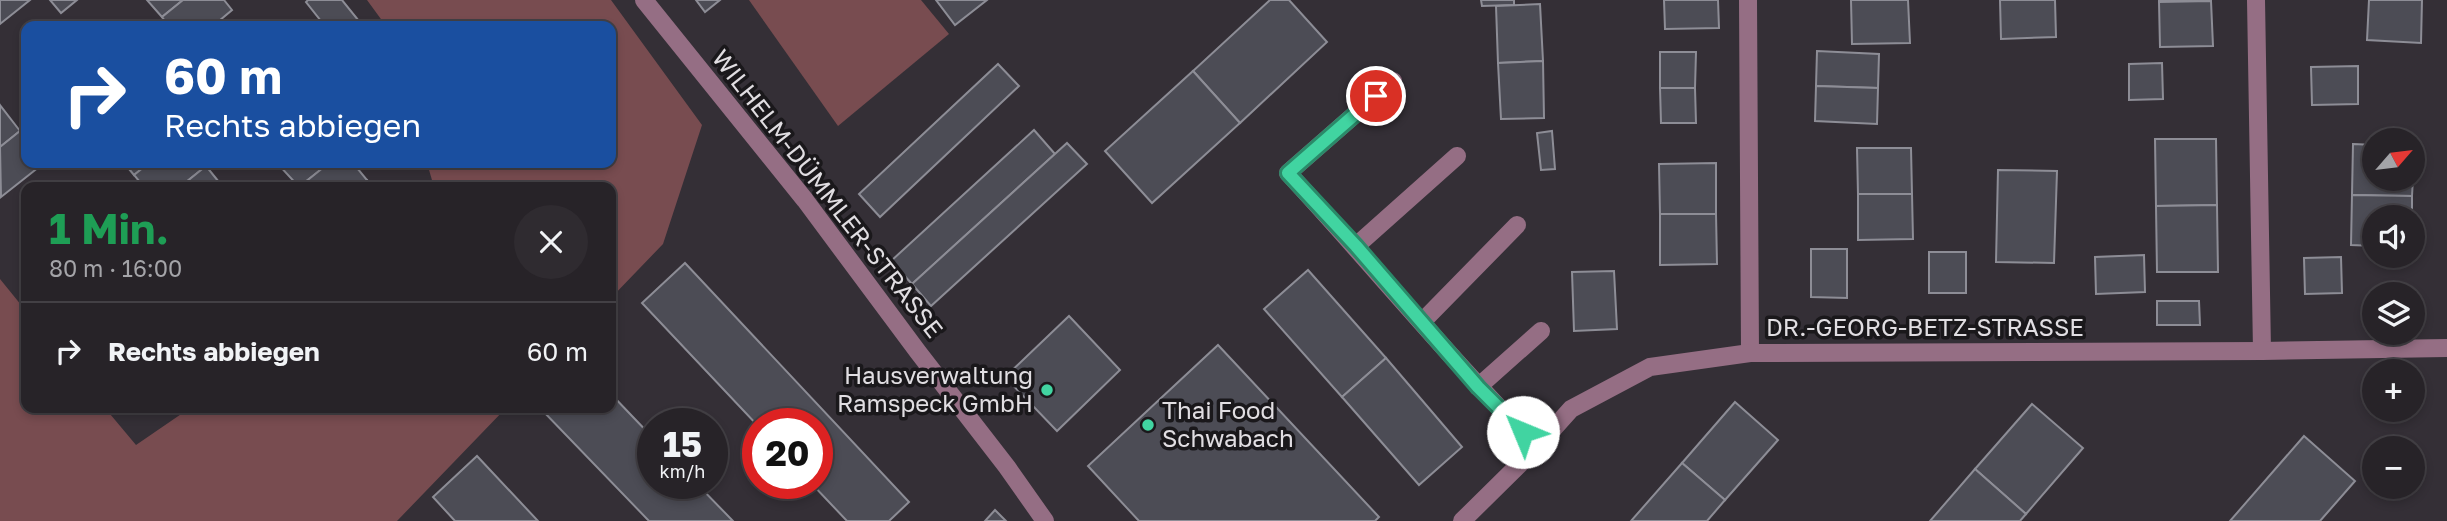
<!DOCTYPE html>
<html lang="de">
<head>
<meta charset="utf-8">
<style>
  :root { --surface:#272328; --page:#2f2b30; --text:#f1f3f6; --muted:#a4a4a8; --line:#434045 }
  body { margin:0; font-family:"Golos Text",sans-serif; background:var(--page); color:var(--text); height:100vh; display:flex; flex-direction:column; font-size:26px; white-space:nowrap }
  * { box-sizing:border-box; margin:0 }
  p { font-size:23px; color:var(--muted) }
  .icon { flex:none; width:38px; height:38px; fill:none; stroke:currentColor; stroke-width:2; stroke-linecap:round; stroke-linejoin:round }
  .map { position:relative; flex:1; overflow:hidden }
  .drawer { position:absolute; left:21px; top:182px; width:595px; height:231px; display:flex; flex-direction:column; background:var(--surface); border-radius:14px; box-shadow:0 4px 10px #0003,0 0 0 2px var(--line) }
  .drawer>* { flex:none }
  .banner { position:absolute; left:21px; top:21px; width:595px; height:147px; border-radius:14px; box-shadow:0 4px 10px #0003,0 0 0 2px var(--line); background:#1a4fa0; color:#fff; overflow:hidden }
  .needle { width:46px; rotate:62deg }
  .fabs { position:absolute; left:2362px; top:128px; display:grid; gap:14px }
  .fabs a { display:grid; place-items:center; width:63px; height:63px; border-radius:50%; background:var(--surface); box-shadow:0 4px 10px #0003,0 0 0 2px var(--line); font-size:35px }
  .speed { position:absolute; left:637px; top:408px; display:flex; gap:14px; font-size:35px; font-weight:700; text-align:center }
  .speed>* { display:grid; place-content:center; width:91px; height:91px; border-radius:50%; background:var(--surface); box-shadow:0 4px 10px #0003,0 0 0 2px var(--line); line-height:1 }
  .speed small { font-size:18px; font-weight:400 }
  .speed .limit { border:10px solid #d22; background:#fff; color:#111 }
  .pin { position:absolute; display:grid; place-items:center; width:60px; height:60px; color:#fff; margin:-30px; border:4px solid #fff; border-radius:50%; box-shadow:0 2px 7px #0007 }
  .me { position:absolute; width:77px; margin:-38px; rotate:315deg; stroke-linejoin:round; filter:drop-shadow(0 0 5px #0008) }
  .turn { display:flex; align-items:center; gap:24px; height:147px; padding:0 28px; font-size:32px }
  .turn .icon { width:91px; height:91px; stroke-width:2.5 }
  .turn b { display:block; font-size:49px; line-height:60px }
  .round { display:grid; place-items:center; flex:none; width:74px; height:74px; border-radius:37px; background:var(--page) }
  .head { display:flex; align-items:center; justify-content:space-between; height:119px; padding:0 28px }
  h1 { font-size:42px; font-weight:700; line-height:52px; color:#1e9e55 }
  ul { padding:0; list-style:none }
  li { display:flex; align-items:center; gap:21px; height:98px; padding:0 28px; border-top:2px solid var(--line) }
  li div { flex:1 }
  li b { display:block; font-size:26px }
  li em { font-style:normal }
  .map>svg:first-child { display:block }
</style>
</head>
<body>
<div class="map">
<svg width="2447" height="521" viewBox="0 0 2447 521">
  <rect width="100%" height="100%" fill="#342f36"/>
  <!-- green -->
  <g fill="#784c50">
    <polygon points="367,0 611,0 702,125 663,244 611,298 611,187 434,187 427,163 611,163 611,26 386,26"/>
    <polygon points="749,0 921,0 949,34 838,126"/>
    <polygon points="0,279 26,311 26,408 105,408 136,445 190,408 506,408 397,521 0,521"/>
  </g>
  <!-- building -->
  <g fill="#4c4c55" stroke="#8d8d96" stroke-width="2">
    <polygon points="0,0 30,0 0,24"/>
    <polygon points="50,0 77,0 61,13"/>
    <polygon points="147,0 183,0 162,17"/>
    <polygon points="183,0 224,0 232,10 213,26 169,26 162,17"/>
    <polygon points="308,0 342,0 363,26 325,26 306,2"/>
    <polygon points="696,0 720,0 705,12"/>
    <polygon points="936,0 987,0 955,25"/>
    <polygon points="1270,0 1289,0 1327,42 1240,123 1193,71"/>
    <polygon points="1481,0 1514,0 1514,5 1482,6"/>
    <polygon points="1664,0 1718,0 1719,28 1665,29"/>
    <polygon points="1851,0 1908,0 1910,43 1852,44"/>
    <polygon points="2000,0 2055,0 2056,37 2001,39"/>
    <polygon points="2159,0 2211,0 2211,1 2159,2"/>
    <polygon points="2369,0 2422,0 2421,43 2367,40"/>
    <polygon points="2211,1 2213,46 2160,47 2159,2"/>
    <polygon points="1540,4 1543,61 1498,63 1496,6"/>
    <polygon points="1817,51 1879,54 1878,88 1816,86"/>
    <polygon points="1660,52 1696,52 1695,88 1660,88"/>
    <polygon points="1543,61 1544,118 1501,119 1498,63"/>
    <polygon points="2162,63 2163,99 2129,100 2129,64"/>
    <polygon points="998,64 1019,86 880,217 859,194"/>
    <polygon points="2358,66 2358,104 2312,105 2311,67"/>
    <polygon points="1193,71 1240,123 1152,203 1105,151"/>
    <polygon points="1816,86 1878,88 1877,124 1815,121"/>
    <polygon points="1660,88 1695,88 1696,123 1661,123"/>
    <polygon points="0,105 20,131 0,147"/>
    <polygon points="1034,130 1055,154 912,284 891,261"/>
    <polygon points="20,131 26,138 26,163 44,163 1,197 0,147"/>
    <polygon points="1552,131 1555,169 1541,170 1537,133"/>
    <polygon points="2155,139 2216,139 2217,205 2156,206"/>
    <polygon points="1067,143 1087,164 931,306 912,284"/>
    <polygon points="2353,144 2375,145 2375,178 2413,178 2412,196 2352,195"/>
    <polygon points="1857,148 1911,148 1912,194 1858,194"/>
    <polygon points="124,163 149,163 134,175"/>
    <polygon points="149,163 203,163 206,166 180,187 144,187 134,175"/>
    <polygon points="277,163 329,163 299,187"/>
    <polygon points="329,163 353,163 367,180 358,187 299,187"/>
    <polygon points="1716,163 1716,214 1660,214 1659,164"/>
    <polygon points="206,166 223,187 180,187"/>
    <polygon points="1998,170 2057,171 2054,263 1996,262"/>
    <polygon points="367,180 373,187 358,187"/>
    <polygon points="1858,194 1912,194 1913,239 1858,240"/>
    <polygon points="2352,195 2412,196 2412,217 2375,217 2375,246 2351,245"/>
    <polygon points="2217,205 2218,272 2157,272 2156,206"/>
    <polygon points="1660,214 1716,214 1717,264 1660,265"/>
    <polygon points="1811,249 1847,249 1847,298 1811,297"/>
    <rect x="1929" y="252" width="37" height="41"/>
    <polygon points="2144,255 2145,292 2096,294 2095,257"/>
    <polygon points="2341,257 2342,293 2305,294 2304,258"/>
    <polygon points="685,263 909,502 889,521 847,521 811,483 817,483 817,424 758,424 758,426 642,303"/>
    <polygon points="1308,270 1386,358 1342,397 1264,309"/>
    <polygon points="1614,271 1617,329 1574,331 1572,272"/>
    <polygon points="2157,301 2199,301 2200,325 2157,325"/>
    <polygon points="1069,316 1120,370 1057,431 1005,377"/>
    <polygon points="1218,345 1379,517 1375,521 1139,521 1088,466"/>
    <polygon points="1386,358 1462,447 1419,485 1342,397"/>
    <polygon points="611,394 653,438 653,483 696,483 733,521 649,521 540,408 611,408"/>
    <polygon points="1735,402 1778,440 1725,500 1682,463"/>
    <polygon points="2032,404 2083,448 2026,514 1975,469"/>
    <polygon points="2304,436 2355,481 2320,521 2230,521"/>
    <polygon points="477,456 538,521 455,521 433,497"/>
    <polygon points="1682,463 1725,500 1707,521 1631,521"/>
    <polygon points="1975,469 2026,514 2020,521 1930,521"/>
    <polygon points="995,510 1006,521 985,521"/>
  </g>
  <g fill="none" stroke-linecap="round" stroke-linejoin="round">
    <!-- minor -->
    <g stroke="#956e84" stroke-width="18">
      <polyline points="644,0 805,200 918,352 1007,467 1045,521"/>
      <polyline points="1748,0 1750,353"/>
      <polyline points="2256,0 2262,351"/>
      <path d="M1393 81 1288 173C1372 264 1450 359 1537 447"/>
      <polyline points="1356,246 1457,156"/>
      <polyline points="1422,322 1517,225"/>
      <polyline points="1478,387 1541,331"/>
      <polyline points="1462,521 1537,447 1571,409 1650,367 1750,353 2262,351 2447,348"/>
    </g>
  </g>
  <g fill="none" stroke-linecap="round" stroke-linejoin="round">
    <defs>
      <polyline id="route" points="1376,96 1288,173 1356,246 1478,387 1523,432"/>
    </defs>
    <!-- route casing -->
    <use href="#route" stroke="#2a8a69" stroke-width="18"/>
    <!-- route -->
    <use href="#route" stroke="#41d4a1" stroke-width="12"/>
  </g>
  <!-- markers -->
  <g fill="#41d4a1" stroke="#1a181b" stroke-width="2.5">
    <circle cx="1047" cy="390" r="7"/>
    <circle cx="1148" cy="425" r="7"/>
  </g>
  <g text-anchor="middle" stroke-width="7" stroke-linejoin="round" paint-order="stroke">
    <!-- street labels -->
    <g font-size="24" fill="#e1dee2" stroke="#1a181b">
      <text transform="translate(827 194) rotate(52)" y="8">WILHELM-DÜMMLER-STRASSE</text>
      <text x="1925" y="336">DR.-GEORG-BETZ-STRASSE</text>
    </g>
    <!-- poi labels -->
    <g font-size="24" fill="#e1dee2" stroke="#1a181b" text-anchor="end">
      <text x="1033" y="384">Hausverwaltung<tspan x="1033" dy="28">Ramspeck GmbH</tspan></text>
      <text x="1162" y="419" text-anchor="start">Thai Food<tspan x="1162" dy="28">Schwabach</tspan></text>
    </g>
  </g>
</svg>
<div class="fabs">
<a><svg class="needle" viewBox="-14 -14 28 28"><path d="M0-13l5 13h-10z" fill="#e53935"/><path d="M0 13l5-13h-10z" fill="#a4a4a8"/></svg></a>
<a><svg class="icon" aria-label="sound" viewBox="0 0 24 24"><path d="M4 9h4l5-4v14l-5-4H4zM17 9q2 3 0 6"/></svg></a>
<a><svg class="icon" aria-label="layers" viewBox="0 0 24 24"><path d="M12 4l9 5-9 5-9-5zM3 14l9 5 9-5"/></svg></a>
<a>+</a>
<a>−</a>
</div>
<div class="speed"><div>15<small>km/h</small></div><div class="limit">20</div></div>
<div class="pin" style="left:1376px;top:96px;background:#d93025"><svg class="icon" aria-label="arrive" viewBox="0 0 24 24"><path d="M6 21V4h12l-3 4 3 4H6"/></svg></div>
<svg class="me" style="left:1523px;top:432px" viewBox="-20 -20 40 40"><circle r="19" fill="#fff"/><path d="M0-13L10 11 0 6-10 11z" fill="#41d4a1"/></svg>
<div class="banner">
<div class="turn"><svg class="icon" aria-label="right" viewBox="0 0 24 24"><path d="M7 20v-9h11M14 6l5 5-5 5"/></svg><div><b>60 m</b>Rechts abbiegen</div></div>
</div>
<section class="drawer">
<div class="head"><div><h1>1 Min.</h1><p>80 m · 16:00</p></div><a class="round"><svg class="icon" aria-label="close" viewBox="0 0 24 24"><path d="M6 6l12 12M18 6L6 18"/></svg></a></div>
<ul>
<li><svg class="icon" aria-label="right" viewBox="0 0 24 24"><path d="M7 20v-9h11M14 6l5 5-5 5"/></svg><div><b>Rechts abbiegen</b></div><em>60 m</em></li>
</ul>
</section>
</div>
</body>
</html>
